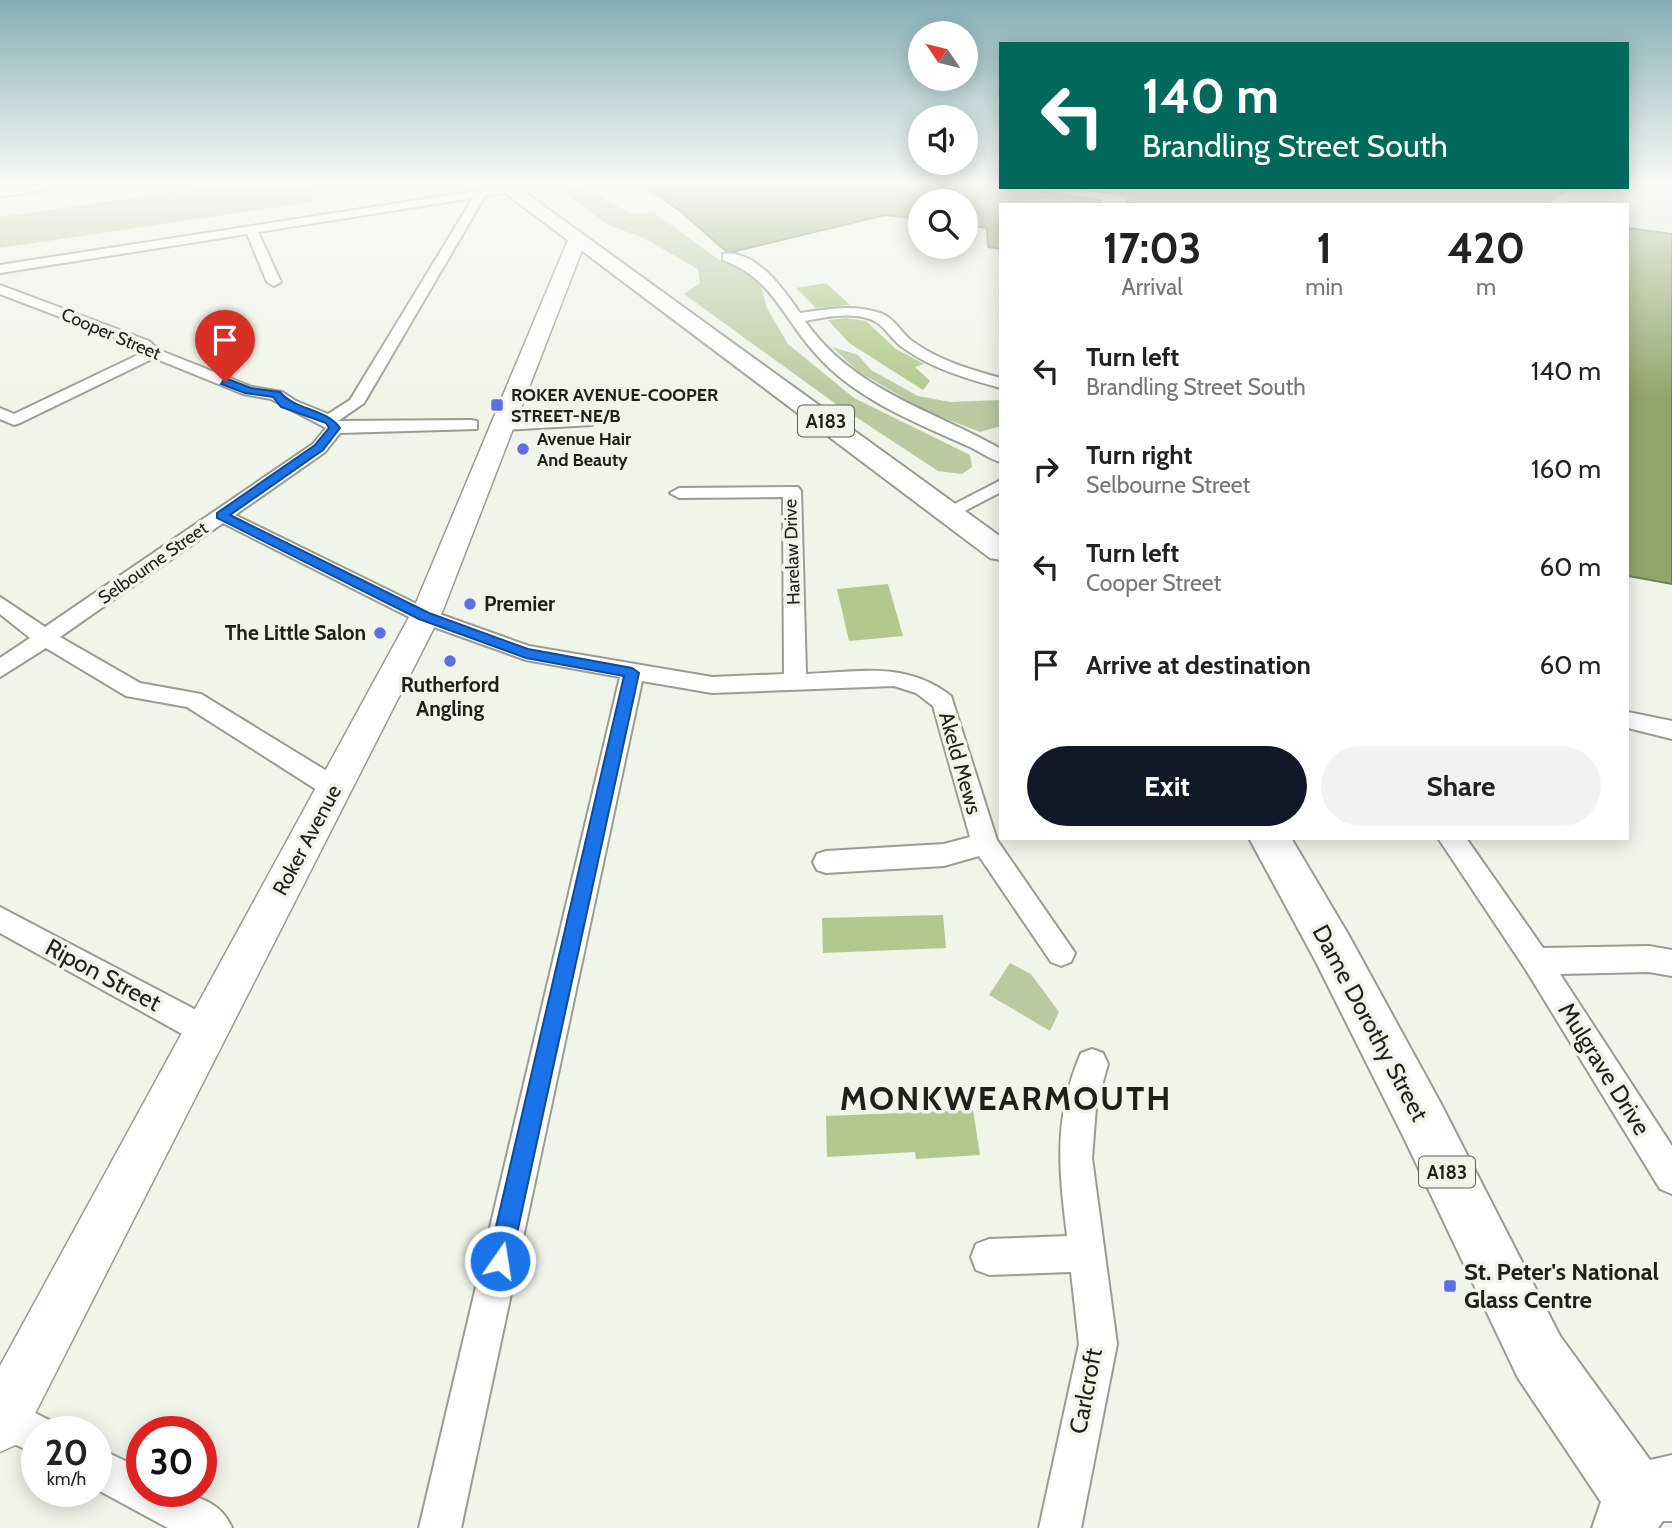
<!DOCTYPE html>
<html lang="en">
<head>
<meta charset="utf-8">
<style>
  :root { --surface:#fff; --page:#f2f2f2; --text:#222; --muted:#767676; --accent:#111827 }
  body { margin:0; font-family:Cabin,sans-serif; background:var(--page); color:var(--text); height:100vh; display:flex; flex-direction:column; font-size:26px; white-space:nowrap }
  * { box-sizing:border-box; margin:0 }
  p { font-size:23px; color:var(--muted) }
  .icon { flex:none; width:38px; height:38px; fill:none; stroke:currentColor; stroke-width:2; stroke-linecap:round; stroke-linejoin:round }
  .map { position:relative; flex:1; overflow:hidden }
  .side { position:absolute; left:999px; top:203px; width:630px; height:637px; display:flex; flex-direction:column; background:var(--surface); border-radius:0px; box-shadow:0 4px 18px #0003 }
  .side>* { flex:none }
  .hud { position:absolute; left:999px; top:42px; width:630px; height:147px; border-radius:0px; box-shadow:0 4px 18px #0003; background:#00695c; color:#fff; overflow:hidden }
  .needle { width:46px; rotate:305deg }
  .buttons { position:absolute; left:908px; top:21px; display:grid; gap:14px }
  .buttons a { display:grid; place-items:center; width:70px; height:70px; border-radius:50%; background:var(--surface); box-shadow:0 4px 18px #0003; font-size:35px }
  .speed { position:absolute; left:21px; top:1416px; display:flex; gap:14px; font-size:35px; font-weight:700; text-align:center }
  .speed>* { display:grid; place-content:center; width:91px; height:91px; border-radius:50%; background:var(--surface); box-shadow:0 4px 18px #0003; line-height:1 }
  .speed small { font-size:18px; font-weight:400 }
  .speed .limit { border:10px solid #d22; background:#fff; color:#111 }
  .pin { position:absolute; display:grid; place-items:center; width:60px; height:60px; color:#fff; margin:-72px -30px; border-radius:50% 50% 50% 0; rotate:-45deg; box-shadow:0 0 7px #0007 }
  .pin .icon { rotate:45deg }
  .me { position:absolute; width:77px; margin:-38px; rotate:13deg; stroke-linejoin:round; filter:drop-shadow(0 0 5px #0008) }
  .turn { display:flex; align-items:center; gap:24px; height:147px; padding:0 28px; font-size:32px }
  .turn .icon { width:91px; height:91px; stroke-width:2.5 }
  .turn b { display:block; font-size:49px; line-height:60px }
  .eta { display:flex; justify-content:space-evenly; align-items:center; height:119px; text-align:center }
  .eta b { font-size:42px; font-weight:700; line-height:49px }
  .action { display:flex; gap:14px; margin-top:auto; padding:14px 28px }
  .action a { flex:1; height:80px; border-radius:42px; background:var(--accent); color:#fff; font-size:28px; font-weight:700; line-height:80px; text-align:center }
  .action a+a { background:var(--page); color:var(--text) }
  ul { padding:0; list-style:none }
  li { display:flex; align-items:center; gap:21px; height:98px; padding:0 28px }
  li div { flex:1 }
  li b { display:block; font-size:26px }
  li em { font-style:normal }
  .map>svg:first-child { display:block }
</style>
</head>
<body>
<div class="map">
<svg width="1672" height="1528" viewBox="0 0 1672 1528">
  <rect width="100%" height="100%" fill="#f0f4e9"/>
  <!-- built -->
  <g fill="#e2e9d6">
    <polygon points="311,183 472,183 481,189 422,200 412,185 311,202"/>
    <polygon points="1628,183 1672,183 1672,234 1628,228 1628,205 1544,205 1571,187 1628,187"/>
  </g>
  <!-- green -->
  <g fill="#bac9a0">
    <polygon points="238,183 311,183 311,202 0,248 0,217"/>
    <polygon points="551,183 592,184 586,188 631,214 653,212 718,259 745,267 760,283 767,308 788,344 854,398 970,455 972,467 962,474 938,471 836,404 684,294 700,283 698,269 643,238 607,224"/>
    <polygon points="832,347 858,355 871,370 918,396 950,402 1001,400 1001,426 980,432 926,411 859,372"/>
    <polygon points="1010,963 1031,974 1059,1012 1050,1031 989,995"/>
  </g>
  <!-- water -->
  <g fill="#91a66b" stroke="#6e7e53" stroke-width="2">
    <polygon points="641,183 983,183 1101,200 1099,205 1001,205 1001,249 988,247 987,228 966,225 966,201 920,201 920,219 885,215 728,253 679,210"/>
    <polygon points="1066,187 1571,187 1544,205 1127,205 1129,196"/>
    <polygon points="1628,228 1672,234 1672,584 1628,576"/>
  </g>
  <!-- building -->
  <g fill="#b2c88c">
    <polygon points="826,283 850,305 816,308 796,288"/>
    <polygon points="846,318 866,321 896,349 924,364 915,367 930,381 923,390 849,343 828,320"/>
    <polygon points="888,584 903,636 849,641 837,589"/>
    <polygon points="943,915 946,948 823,953 822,918"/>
    <polygon points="973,1110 980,1155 916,1159 915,1152 827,1157 826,1116"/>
  </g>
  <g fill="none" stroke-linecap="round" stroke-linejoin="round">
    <defs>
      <g id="street">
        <polygon points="53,183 84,183 0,197 0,191"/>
        <path d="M509 186 515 189 513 191 485 196 364 403 338 421 471 420 477 421V429L340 433 325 452 235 515 431 611 529 646 712 677 784 674 783 497 679 498 670 493 679 488 798 487 801 491 806 674C860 672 906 661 951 696L997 840 1075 953 1071 962 1061 966 1051 962 979 856 944 866 826 873 817 870 813 862 817 854 826 851 944 844 970 837 933 706 916 693 894 686 712 693 642 681 461 1528H419L620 677 526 660 417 621 223 523 60 637 140 683 201 694 343 781 347 788 343 795 334 798 325 795 187 707 126 696 46 648 0 677V658L30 638 0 614V597L45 627 313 444 326 428 271 399 243 394 154 358 20 423 14 425 0 419V408L14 414 144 352 139 347 0 294V285L149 341 159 350 252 387 282 392 296 401 328 414 350 400 473 198 258 232 281 282 274 286 267 282 247 234 0 273V265Z"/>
        <path d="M723 254C756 249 784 290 800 313 827 309 854 304 880 313 895 318 900 332 912 341 938 360 971 370 1001 378V388C967 379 930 368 902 347 890 338 884 324 870 319 849 312 826 317 805 321 854 391 931 409 1001 449V462C989 459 979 451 968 446 914 422 853 398 814 352 781 315 773 279 723 260Z"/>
        <polygon points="586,417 594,422 592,425 502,430 494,425 502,420"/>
        <polygon points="1001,480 1001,492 955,516 941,516 939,512"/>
        <polygon points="1628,712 1672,721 1672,739 1628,728"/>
        <polygon points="1438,838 1466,838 1543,948 1649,946 1672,950 1672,976 1649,972 1560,974 1672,1146 1672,1194 1660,1189 1526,970"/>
        <polygon points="0,907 217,1021 221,1031 217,1041 206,1046 195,1041 0,933"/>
        <path d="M1092 1049 1103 1053 1108 1064 1096 1107 1092 1158 1117 1344 1081 1528H1039L1079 1344 1071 1272 989 1275 976 1270 971 1257 976 1244 989 1239 1067 1236C1059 1169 1053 1118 1081 1053Z"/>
        <polygon points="3,1397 51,1421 56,1432 37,1432 37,1455 0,1437 0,1398"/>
        <path d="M96 1447 142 1469V1491C175 1491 218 1493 232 1528H168L96 1489Z"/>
      </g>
      <polygon id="secondary" points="577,235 586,240 443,610 20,1443 0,1452 0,1366 413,610 568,240"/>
      <g id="primary">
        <polygon points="492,183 512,183 1001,537 1001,560 990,558"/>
        <polygon points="1249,838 1291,838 1348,934 1440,1102 1560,1336 1650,1460 1672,1455 1672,1521 1663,1521 1658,1528 1592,1528 1601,1502 1518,1378 1404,1138 1316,962"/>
      </g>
    </defs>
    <!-- street casing -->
    <use href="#street" stroke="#989d92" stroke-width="4"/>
    <!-- secondary casing -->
    <use href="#secondary" stroke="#989d92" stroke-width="3"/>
    <!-- primary casing -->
    <use href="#primary" stroke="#989d92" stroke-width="4"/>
    <!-- street -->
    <use href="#street" fill="#fff" fill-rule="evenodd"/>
    <!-- secondary -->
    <use href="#secondary" fill="#fff" fill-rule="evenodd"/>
    <!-- primary -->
    <use href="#primary" fill="#fff" fill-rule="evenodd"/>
  </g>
  <!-- sky -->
  <linearGradient id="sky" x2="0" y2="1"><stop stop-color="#85aeb6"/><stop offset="0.46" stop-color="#f8faf5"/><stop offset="1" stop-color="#f8faf5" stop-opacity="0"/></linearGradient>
  <rect width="1672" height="397" fill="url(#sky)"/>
  <!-- route -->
  <path fill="#1a73e8" stroke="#114b97" stroke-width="2" d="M225 378 251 388 280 392C296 411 326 408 340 428L323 450 230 515 429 613 528 649 632 668 639 673 511 1261 508 1269 500 1272 491 1269 488 1261 624 676 526 658 419 619 217 518V513L315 445 329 428 326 423 281 407 273 397 245 393 221 384Z"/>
  <!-- markers -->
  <g fill="#5f6ee5" stroke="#f0f4e9" stroke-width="2.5">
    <rect x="490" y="398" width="14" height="14" rx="3.5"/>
    <circle cx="523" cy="449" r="7"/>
    <circle cx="470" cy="604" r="7"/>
    <circle cx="380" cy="633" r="7"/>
    <circle cx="450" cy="661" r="7"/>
    <rect x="1443" y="1279" width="14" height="14" rx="3.5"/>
  </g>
  <g text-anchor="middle" stroke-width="7" stroke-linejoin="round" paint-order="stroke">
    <!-- far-street labels -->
    <g font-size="18" fill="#1e201c" stroke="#f0f4e9">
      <text transform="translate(111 334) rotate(23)" y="6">Cooper Street</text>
      <text transform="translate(792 552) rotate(-92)" y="6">Harelaw Drive</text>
      <text transform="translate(153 563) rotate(-35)" y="6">Selbourne Street</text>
    </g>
    <!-- far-poi labels -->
    <g font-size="18" font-weight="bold" fill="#1e201c" stroke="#f0f4e9" text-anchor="start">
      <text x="511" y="401">ROKER AVENUE-COOPER<tspan x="511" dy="21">STREET-NE/B</tspan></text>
      <text x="537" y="445">Avenue Hair<tspan x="537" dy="21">And Beauty</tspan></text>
    </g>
    <!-- shield labels -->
    <g fill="#f0f4e9" stroke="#5d605a" stroke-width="2">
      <rect x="798" y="405.5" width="56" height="31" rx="5"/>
      <rect x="1419" y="1156.5" width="56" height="31" rx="5"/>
    </g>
    <g font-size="19" font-weight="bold" fill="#1e201c">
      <text x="826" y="428">A183</text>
      <text x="1447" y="1179">A183</text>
    </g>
    <!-- poi labels -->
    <g font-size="21" font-weight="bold" fill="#1e201c" stroke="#f0f4e9" text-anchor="start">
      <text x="484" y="611">Premier</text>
      <text x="366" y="640" text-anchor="end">The Little Salon</text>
      <text x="450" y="692" text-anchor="middle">Rutherford<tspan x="450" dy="24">Angling</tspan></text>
    </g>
    <!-- street labels -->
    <g font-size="21" fill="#1e201c" stroke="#f0f4e9">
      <text transform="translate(960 763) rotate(74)" y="7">Akeld Mews</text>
      <text transform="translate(307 840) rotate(-62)" y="7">Roker Avenue</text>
    </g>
    <!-- near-street labels -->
    <g font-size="24" fill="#1e201c" stroke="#f0f4e9">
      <text transform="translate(103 975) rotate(28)" y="8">Ripon Street</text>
      <text transform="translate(1370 1023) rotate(62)" y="8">Dame Dorothy Street</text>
      <text transform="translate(1604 1069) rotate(58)" y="8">Mulgrave Drive</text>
      <text transform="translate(1086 1391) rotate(-79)" y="8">Carlcroft</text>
    </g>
    <!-- near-poi labels -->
    <g font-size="24" font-weight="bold" fill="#1e201c" stroke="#f0f4e9" text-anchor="start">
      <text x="1464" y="1280">St. Peter's National<tspan x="1464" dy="28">Glass Centre</tspan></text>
    </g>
    <!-- near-district labels -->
    <g font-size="33" font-weight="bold" letter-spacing="2" fill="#1e201c" stroke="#f0f4e9">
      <text x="1006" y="1110">MONKWEARMOUTH</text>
    </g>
  </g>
</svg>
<div class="buttons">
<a><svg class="needle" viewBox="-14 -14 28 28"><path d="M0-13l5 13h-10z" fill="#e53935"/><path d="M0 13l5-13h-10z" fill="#767676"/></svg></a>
<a><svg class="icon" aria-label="sound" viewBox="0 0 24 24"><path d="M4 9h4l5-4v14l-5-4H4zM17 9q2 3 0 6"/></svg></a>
<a><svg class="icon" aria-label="search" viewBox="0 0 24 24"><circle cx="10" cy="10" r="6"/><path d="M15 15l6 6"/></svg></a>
</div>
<div class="speed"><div>20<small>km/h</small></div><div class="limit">30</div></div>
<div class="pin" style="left:225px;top:382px;background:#d93025"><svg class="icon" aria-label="arrive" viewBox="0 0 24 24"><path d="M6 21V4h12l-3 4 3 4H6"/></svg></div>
<svg class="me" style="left:500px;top:1261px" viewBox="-20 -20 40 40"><circle r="17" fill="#1a73e8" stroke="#fff" stroke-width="3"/><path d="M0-11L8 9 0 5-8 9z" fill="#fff"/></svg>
<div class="hud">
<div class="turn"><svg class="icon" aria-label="left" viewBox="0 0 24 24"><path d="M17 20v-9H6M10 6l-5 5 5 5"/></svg><div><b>140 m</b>Brandling Street South</div></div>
</div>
<section class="side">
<div class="eta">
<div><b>17:03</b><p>Arrival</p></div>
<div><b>1</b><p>min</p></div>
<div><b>420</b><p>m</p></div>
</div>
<ul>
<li><svg class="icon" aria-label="left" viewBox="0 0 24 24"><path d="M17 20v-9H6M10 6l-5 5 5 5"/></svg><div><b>Turn left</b><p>Brandling Street South</p></div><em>140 m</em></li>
<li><svg class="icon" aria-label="right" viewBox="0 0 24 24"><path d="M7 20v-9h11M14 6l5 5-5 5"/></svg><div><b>Turn right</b><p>Selbourne Street</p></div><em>160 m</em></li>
<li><svg class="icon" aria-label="left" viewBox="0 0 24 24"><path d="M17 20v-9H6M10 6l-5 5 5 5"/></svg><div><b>Turn left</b><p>Cooper Street</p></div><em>60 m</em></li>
<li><svg class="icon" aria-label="arrive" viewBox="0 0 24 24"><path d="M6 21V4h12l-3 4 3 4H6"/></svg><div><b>Arrive at destination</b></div><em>60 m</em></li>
</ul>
<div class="action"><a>Exit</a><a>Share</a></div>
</section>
</div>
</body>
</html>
